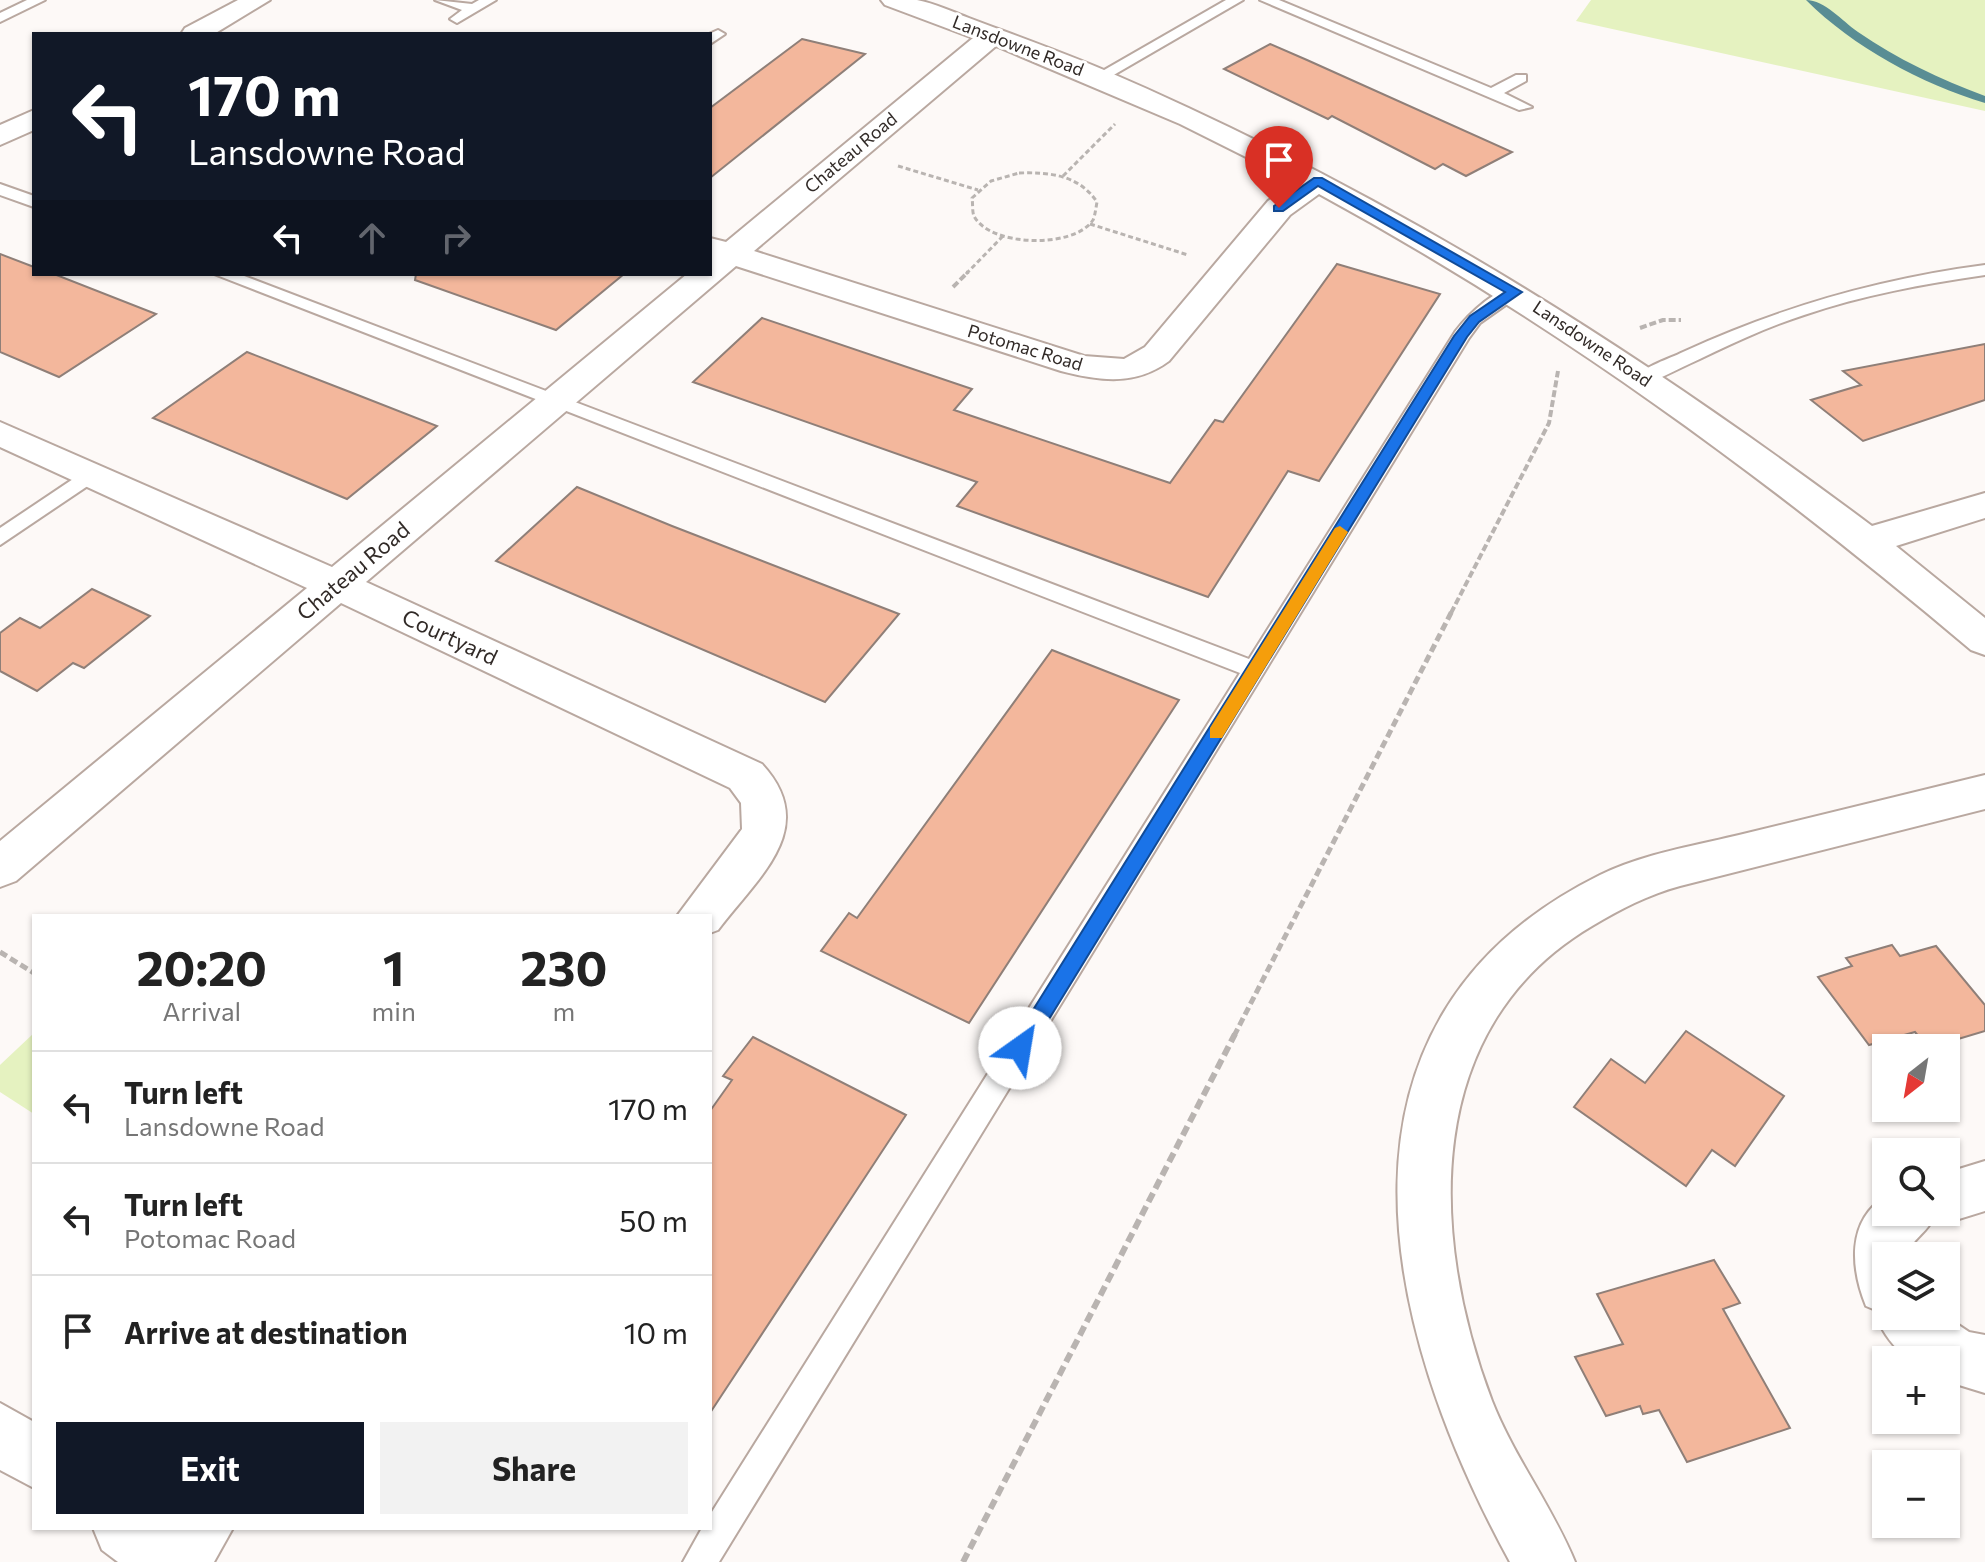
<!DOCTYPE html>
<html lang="en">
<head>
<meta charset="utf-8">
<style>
  :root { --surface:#fff; --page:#f2f2f2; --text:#222; --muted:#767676; --line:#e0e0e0; --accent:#111827 }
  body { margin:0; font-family:Commissioner,sans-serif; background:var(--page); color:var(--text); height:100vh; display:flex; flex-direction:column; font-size:30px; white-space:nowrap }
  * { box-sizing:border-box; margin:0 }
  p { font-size:26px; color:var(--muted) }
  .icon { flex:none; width:44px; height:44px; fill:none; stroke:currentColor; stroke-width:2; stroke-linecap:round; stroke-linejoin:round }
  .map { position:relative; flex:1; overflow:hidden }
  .side { position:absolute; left:32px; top:914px; width:680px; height:616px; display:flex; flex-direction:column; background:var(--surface); border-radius:0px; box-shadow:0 2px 6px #0004 }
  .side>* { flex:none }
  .hud { position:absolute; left:32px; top:32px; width:680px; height:244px; border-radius:0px; box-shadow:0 2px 6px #0004; background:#111827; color:#fff; overflow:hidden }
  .needle { width:52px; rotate:211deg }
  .buttons { position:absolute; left:1872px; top:1034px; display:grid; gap:16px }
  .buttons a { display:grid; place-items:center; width:88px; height:88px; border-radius:0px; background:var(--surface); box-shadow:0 2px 6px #0004; font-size:40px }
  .pin { position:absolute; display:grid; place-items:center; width:68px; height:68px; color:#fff; margin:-82px -34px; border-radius:50% 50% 50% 0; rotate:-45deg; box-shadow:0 0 8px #0007 }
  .pin .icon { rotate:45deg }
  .me { position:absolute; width:88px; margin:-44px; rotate:32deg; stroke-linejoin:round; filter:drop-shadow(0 0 6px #0008) }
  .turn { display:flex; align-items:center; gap:28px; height:168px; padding:0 24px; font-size:36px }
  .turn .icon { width:104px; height:104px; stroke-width:2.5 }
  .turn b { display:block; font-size:56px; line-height:68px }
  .lanes { display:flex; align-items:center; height:76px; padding:0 24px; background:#0003; justify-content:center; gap:40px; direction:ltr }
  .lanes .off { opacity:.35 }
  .eta { display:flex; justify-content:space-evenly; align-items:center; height:136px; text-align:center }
  .eta b { font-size:48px; font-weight:700; line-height:56px }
  .action { display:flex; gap:16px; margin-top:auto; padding:16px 24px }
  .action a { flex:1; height:92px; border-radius:0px; background:var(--accent); color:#fff; font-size:32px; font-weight:700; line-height:92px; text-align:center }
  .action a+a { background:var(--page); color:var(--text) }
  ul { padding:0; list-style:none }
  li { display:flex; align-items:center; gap:24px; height:112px; padding:0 24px; border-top:2px solid var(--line) }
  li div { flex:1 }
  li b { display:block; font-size:30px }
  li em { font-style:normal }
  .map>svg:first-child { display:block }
</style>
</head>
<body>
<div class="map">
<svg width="1985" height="1562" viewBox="0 0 1985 1562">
  <rect width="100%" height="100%" fill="#fdf9f7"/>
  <!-- green -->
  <g fill="#e5f2c0">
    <polygon points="1591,0 1985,0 1985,111 1576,21"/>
    <polygon points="34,1033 34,1114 0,1092 0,1065"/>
  </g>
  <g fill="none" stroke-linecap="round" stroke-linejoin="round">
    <!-- stream -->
    <path fill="#598d94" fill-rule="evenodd" d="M1806 0C1825 0 1842 21 1858 32 1897 59 1940 79 1985 96V103C1922 84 1853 47 1806 0Z"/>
  </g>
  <!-- building -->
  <g fill="#f3b79c" stroke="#8f7f78" stroke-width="2">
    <polygon points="802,39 865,54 710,178 710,108"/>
    <polygon points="1270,44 1307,60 1512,152 1466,176 1443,164 1435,169 1332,116 1328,119 1224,69"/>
    <polygon points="0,254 34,267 34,274 54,274 156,314 59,377 0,352"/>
    <polygon points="1337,264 1440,294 1319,481 1288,471 1208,597 957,506 977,482 693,382 762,318 972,389 954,410 1170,483 1215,420 1223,422"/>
    <polygon points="416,274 624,274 556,330 415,280"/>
    <polygon points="1985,344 1985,400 1863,441 1811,400 1861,385 1843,371"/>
    <polygon points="247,352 350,392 437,426 347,499 153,418"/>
    <polygon points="577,487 672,526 899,614 825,702 496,561"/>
    <polygon points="92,589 150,616 84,668 73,663 37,691 0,671 0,633 20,618 40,628"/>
    <polygon points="1052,650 1179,700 969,1023 821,951 849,913 857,918"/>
    <polygon points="1892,945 1900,956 1936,946 1985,1005 1985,1031 1928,1048 1915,1032 1869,1045 1818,977 1852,966 1846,958"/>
    <polygon points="1686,1031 1784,1096 1735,1166 1712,1150 1686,1186 1574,1107 1611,1059 1645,1083"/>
    <polygon points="753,1037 906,1115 710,1413 710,1111 732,1080 723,1076"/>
    <polygon points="1714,1260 1740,1303 1723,1309 1790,1428 1687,1462 1659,1410 1643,1414 1640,1406 1606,1416 1575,1357 1623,1344 1597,1294"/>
  </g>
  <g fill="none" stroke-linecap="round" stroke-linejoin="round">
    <defs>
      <g id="lane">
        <polygon points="27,0 45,0 0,22 0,13"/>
        <polygon points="435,0 472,4 479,0 496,0 457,23 450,19 462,10"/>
        <polygon points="1226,0 1243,0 1105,80 1092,77"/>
        <polygon points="1260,0 1279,0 1491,88 1516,75 1526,75 1526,81 1504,93 1532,107 1519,110"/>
        <polygon points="718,30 725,34 710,44 709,34"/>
        <polygon points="0,184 34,196 34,207 0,195"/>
        <path d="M1985 265V275C1923 284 1863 295 1804 315 1751 332 1701 359 1651 382H1637L1635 378C1645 366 1669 359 1683 352 1781 307 1878 279 1985 265Z"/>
        <path d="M214 274H239L1249 659 1455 332C1467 316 1499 283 1521 288L1524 292 1480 323 1469 338 719 1562H683L702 1528H710V1515L1240 673Z"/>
        <polygon points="91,467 101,474 98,479 0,545 0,528"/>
      </g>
      <g id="street">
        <polygon points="238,0 270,0 214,34 181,34 185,28"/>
        <path d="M881 0C893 0 906 0 917 0 934 3 953 12 969 18 1014 35 1059 51 1104 70 1387 192 1626 342 1872 526L1985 493V518L1896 546 1985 618V655L1971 650C1766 477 1556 323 1319 194L1290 215 1169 361C1135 386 1100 381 1061 371L736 266 366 582 762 764C821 828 758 877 718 930L710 933V916H677L742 829 741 803 730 788 341 603 16 881 0 887V841L307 588 0 447V422L332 567 687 274H710V238L726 242 973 38 885 5ZM996 46 1180 124 1296 182 1268 201 1145 347 1124 359 1084 356 754 251Z"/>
        <polygon points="34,110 34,130 0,145 0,125"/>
        <path d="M1985 775V809L1680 886C1647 895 1621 909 1592 926 1421 1027 1429 1235 1492 1401 1514 1457 1552 1506 1575 1562H1510C1382 1328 1308 1020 1600 875 1643 854 1693 846 1739 835 1821 815 1903 795 1985 775Z"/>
        <path d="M1985 1161V1211L1946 1223 1933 1218C1927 1234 1910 1239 1908 1256H1886V1316H1945L1969 1332 1985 1335V1393L1946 1381V1360H1909C1893 1346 1884 1335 1876 1316L1878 1311 1866 1306C1851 1269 1846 1221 1886 1196V1212H1946V1173Z"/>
        <polygon points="0,1403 34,1422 34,1488 0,1470"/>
        <polygon points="93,1528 233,1528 214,1562 118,1562 102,1550"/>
      </g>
    </defs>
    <!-- lane casing -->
    <use href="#lane" stroke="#b9a8a0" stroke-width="4"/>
    <!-- street casing -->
    <use href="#street" stroke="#b9a8a0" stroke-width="4"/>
    <!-- path-far3 -->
    <g stroke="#b9b4b1" stroke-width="3" stroke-dasharray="5 3" stroke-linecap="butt">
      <polyline points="898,166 978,190"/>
      <path d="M1019 173C1050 172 1079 175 1097 202 1096 207 1095 216 1093 220 1074 249 990 247 974 216 972 212 973 203 972 198L991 181Z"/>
      <polyline points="1063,176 1115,124"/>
      <polyline points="1090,224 1188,255"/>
      <polyline points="966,274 1003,236"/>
    </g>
    <!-- path-far2 -->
    <g stroke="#b9b4b1" stroke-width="4" stroke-dasharray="7 3" stroke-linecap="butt">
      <polyline points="953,287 968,272"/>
      <polyline points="1640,328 1663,320 1681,320"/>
      <polyline points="1451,613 1549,423 1558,371"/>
    </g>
    <!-- path-far1 -->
    <g stroke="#b9b4b1" stroke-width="5" stroke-dasharray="8 4" stroke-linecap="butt">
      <polyline points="0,952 34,973"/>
      <polyline points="1234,1036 1452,611"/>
    </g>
    <!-- path -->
    <polyline stroke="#b9b4b1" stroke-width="6" stroke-dasharray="10 5" stroke-linecap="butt" points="963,1562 1235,1034"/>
    <!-- lane -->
    <use href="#lane" fill="#fff" fill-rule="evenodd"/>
    <!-- street -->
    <use href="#street" fill="#fff" fill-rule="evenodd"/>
  </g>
  <!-- route -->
  <polygon fill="#1a73e8" stroke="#114b97" stroke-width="2" points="1314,178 1322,178 1522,292 1479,322 1467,337 1027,1055 1020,1057 1013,1055 1010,1048 1013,1042 1454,336 1470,316 1505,292 1318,186 1283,211 1274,211 1274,206"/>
  <!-- slow -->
  <polygon fill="#f59e0b" points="1340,526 1348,532 1222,738 1210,738 1210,728 1335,528"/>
  <g text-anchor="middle" stroke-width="6" stroke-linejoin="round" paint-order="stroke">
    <!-- far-street labels -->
    <g font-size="18" fill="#312a27" stroke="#fff">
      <text transform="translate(1018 46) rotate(21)" y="6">Lansdowne Road</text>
      <text transform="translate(851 153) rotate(-40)" y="6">Chateau Road</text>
      <text transform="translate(1592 344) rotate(34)" y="6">Lansdowne Road</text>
      <text transform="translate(1025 348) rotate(17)" y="6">Potomac Road</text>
    </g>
    <!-- street labels -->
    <g font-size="22" fill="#312a27" stroke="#fff">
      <text transform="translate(353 571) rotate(-40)" y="8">Chateau Road</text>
      <text transform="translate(450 637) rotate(25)" y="8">Courtyard</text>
    </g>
  </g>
</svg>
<div class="buttons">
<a><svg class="needle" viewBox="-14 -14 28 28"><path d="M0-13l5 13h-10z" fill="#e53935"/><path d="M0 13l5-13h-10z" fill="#767676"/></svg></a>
<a><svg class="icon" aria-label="search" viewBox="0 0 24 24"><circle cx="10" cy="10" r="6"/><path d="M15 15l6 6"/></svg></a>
<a><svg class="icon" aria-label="layers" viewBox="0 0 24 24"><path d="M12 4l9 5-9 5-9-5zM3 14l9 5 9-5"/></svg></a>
<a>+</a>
<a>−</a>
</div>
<div class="pin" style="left:1279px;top:208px;background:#d93025"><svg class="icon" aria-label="arrive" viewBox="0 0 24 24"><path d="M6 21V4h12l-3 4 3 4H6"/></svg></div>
<svg class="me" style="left:1020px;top:1048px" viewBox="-20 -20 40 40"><circle r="19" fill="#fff"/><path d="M0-13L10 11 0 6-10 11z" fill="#1a73e8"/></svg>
<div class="hud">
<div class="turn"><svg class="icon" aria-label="left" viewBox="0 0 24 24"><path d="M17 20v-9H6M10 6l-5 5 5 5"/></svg><div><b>170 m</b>Lansdowne Road</div></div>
<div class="lanes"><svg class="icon" aria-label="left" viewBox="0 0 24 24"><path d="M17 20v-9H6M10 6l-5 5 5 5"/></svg><svg class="icon off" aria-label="ahead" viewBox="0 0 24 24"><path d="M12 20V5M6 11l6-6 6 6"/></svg><svg class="icon off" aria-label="right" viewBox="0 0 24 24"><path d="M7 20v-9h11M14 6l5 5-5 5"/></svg></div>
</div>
<section class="side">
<div class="eta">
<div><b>20:20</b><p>Arrival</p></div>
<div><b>1</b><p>min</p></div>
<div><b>230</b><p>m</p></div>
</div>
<ul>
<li><svg class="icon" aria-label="left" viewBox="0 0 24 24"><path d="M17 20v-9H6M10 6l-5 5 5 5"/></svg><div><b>Turn left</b><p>Lansdowne Road</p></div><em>170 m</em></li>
<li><svg class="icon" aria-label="left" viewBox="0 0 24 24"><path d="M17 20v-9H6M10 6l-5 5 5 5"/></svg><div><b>Turn left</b><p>Potomac Road</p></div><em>50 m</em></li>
<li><svg class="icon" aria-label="arrive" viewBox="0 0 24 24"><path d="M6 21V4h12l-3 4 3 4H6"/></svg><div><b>Arrive at destination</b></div><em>10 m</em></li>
</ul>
<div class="action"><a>Exit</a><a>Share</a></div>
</section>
</div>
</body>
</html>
